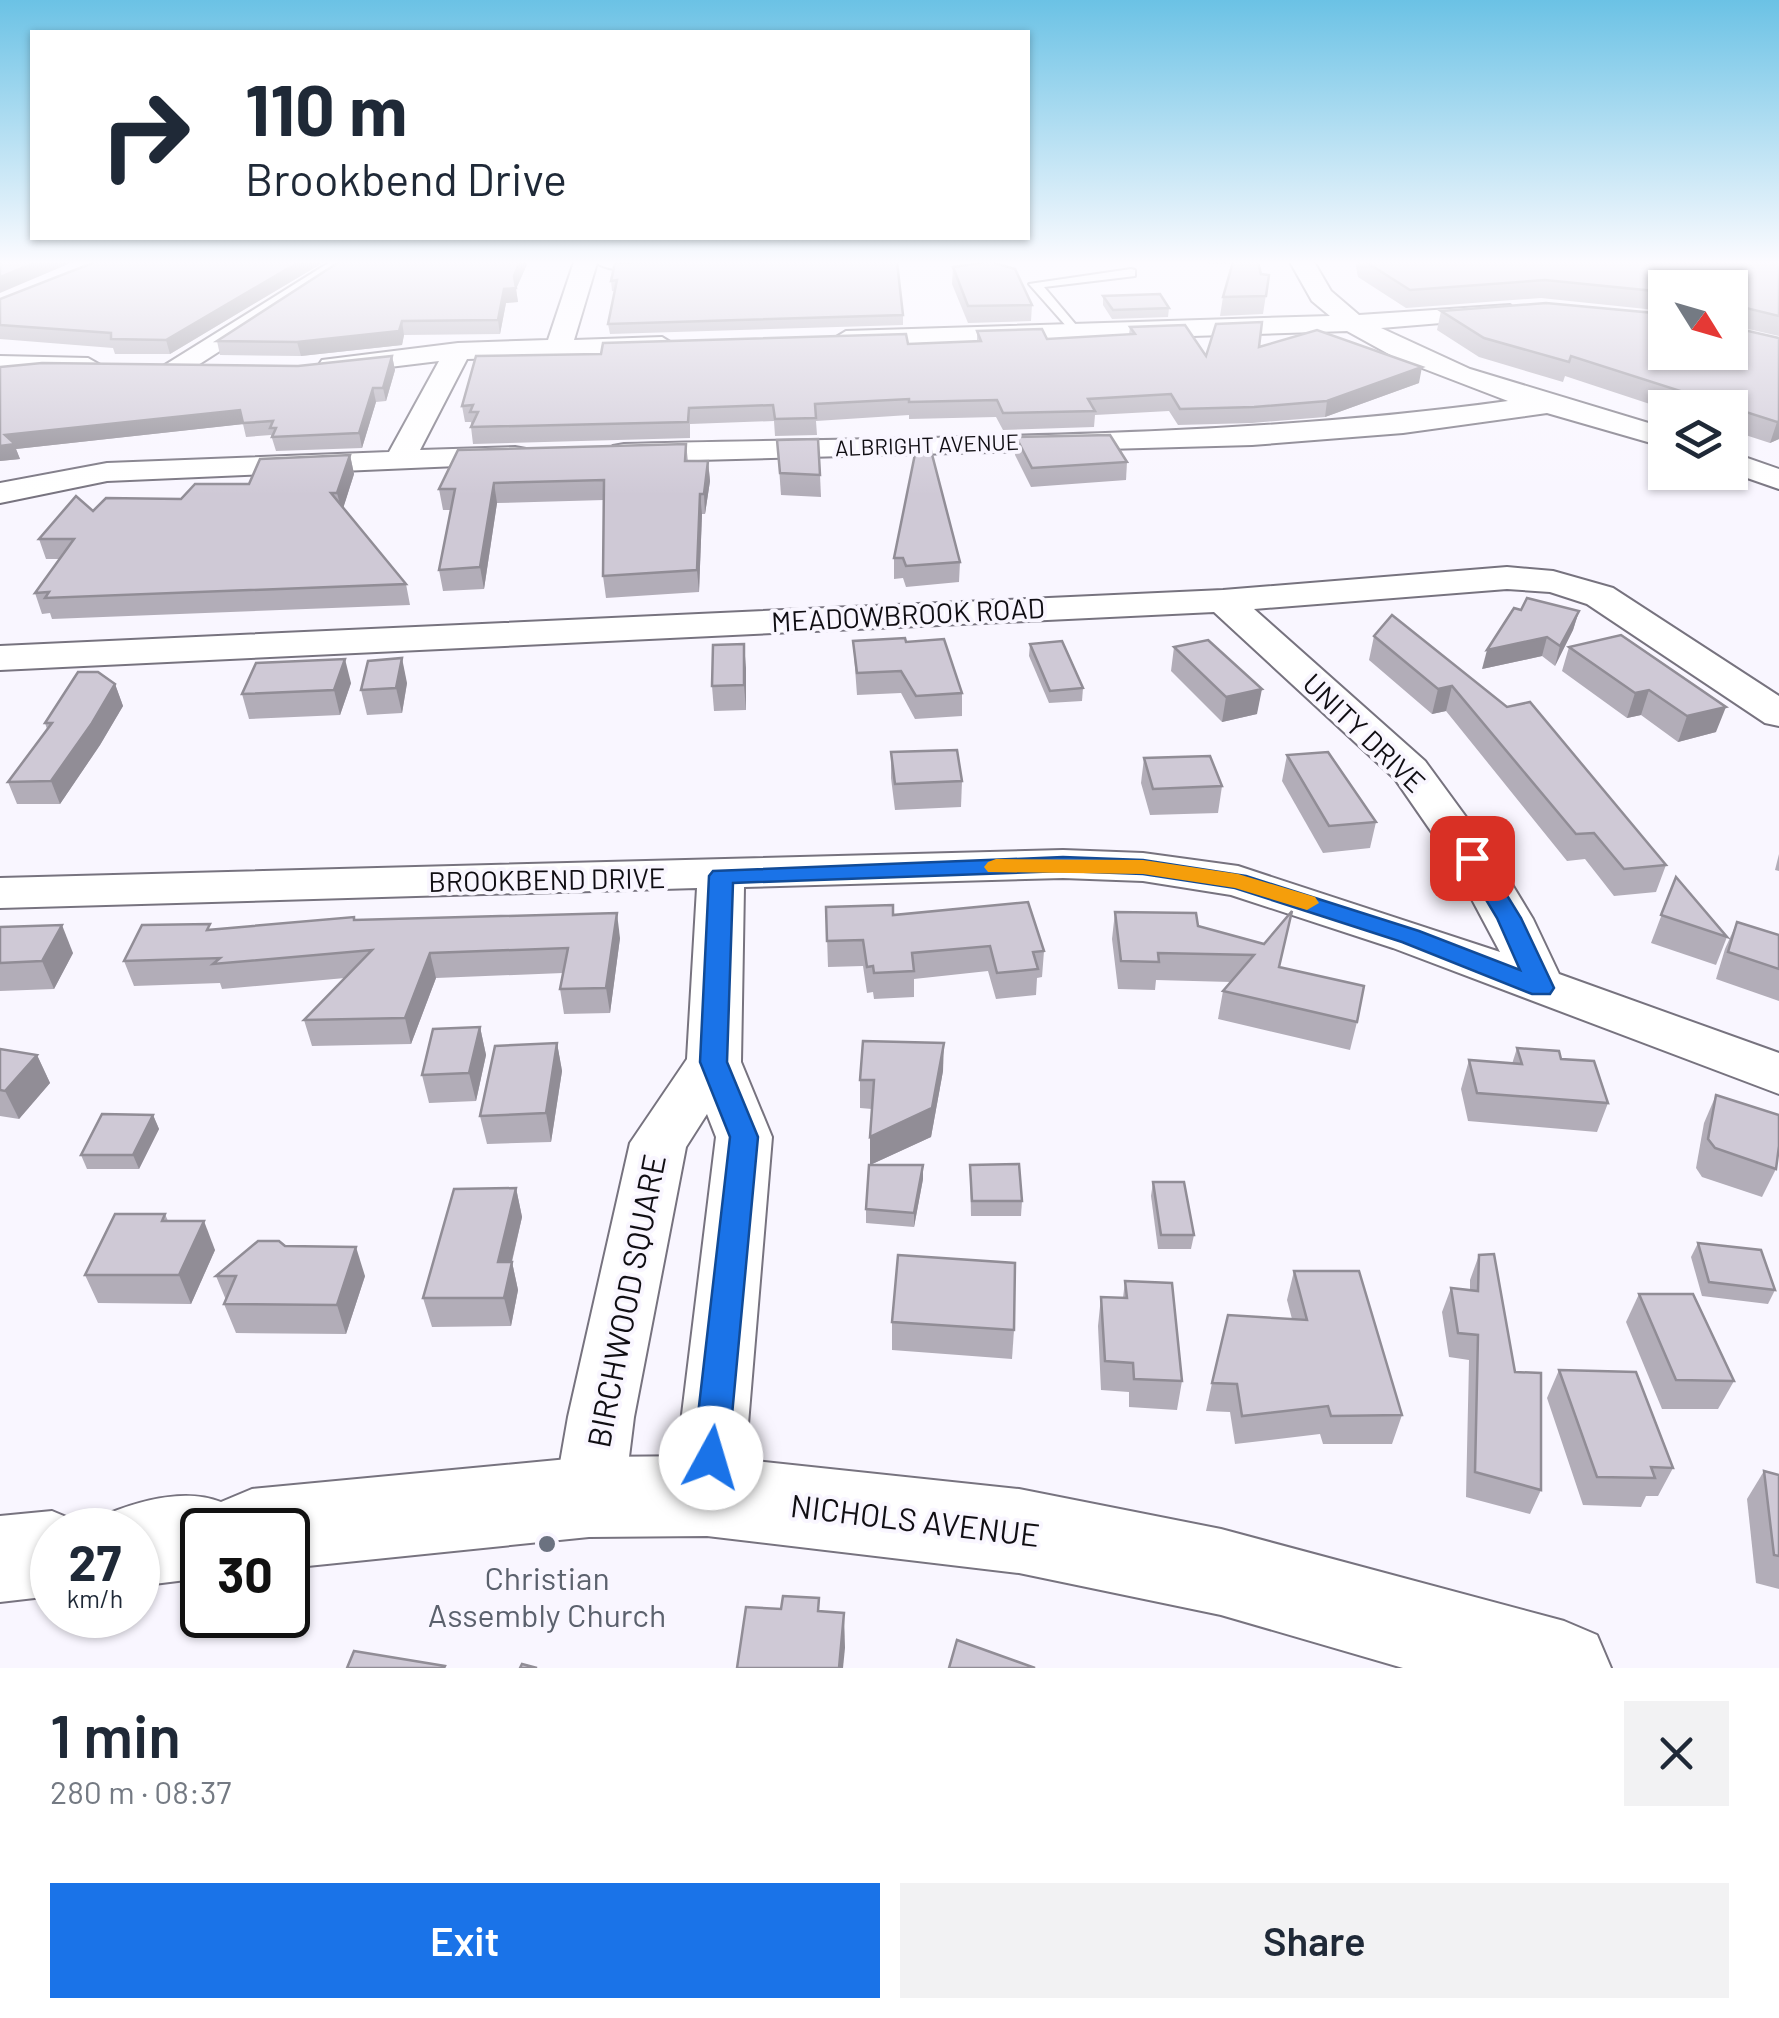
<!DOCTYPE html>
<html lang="en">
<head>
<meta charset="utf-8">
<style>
  :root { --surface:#fff; --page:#f2f2f3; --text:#1f2937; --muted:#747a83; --accent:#1a73e8 }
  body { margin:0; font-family:Barlow,sans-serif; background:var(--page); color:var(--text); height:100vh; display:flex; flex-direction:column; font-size:38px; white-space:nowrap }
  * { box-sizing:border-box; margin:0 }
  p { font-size:32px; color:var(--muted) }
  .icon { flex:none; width:55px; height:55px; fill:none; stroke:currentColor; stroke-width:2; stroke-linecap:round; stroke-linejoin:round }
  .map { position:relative; height:1668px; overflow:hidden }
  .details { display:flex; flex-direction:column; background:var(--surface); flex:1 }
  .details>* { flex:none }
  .hud { position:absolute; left:30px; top:30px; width:1000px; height:210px; border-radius:0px; box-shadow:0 2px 8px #0004; background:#fff; color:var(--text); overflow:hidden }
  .needle { width:65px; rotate:127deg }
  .tools { position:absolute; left:1648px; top:270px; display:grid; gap:20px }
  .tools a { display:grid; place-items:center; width:100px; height:100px; border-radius:0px; background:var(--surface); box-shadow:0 2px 8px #0004; font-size:50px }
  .speed { position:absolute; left:30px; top:1508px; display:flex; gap:20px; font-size:50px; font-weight:700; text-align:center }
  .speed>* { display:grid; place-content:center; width:130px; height:130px; border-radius:50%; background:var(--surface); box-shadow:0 2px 8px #0004; line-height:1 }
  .speed small { font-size:25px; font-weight:400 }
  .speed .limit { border:5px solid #111; border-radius:15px; background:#fff; color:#111 }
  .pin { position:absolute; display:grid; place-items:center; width:85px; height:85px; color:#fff; margin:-42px; border-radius:20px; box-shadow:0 5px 15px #0006 }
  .me { position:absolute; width:110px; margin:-55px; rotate:6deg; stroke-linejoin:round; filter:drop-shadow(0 0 8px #0008) }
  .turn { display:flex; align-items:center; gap:35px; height:210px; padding:0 50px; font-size:45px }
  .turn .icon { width:130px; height:130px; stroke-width:2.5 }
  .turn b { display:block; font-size:70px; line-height:85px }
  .round { display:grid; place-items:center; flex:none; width:105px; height:105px; border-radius:0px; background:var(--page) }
  .overview { display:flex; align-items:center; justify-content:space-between; height:170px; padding:0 50px }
  h1 { font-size:60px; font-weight:600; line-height:75px }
  .action { display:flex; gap:20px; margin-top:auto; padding:20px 50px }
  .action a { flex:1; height:115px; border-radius:0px; background:var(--accent); color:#fff; font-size:40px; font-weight:600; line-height:115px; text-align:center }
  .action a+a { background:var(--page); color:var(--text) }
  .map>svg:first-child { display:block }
</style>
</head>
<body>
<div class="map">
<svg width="1779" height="1668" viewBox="0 0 1779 1668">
  <rect width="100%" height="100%" fill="#f9f6ff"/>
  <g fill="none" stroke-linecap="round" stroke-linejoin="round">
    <defs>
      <polygon id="service" points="1131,269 1135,270 1135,276 1044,287 1082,332 1075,336 1029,284"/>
      <g id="minor">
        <polygon points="330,262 358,262 184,374 164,374 160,368"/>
        <path d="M574 262H681C667 275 613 274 597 263L574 340 662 337 675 345 662 353 467 359 420 450 515 447 526 449 530 456 526 463 107 481 0 503V483L107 463 389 452 439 361 332 374 322 372 318 366 322 360 458 343 548 340Z"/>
        <path d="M1290 262H1314L1331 291 1359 315 1510 305 1514 310 1501 318 1381 328 1470 369 1665 428V447L1547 413 1403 433 1252 445 624 462 613 460 609 453 613 446 624 444C918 436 1216 441 1508 401L1396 358 1347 331 846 347 833 339 846 331 1330 316 1312 301Z"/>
        <polygon points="0,356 88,358 102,366 88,374 0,372"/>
        <polygon points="1730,452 1779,469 1779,489 1730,472"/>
        <polygon points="1507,567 1553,571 1613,588 1779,696 1779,726 1765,723 1587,604 1550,592 1507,589 1254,609 1425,761 1496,858 1533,919 1559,974 1779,1053 1779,1094 1393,948 1231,895 1143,881 1063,878 744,887 741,1062 772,1137 742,1496 732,1519 707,1529 682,1519 672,1496 716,1137 707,1114 686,1147 634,1417 624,1497 614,1520 589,1530 564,1520 554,1497 568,1417 630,1143 687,1059 697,888 0,908 0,878 1063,850 1143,853 1238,866 1500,952 1451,860 1395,779 1214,612 0,670 0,646 1223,590"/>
      </g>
      <g id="secondary">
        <path d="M707 1456 1019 1489 1221 1529 1564 1621 1597 1635 1611 1668H1403L1221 1615 1019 1573 707 1536 589 1537 288 1568V1530H202V1578L138 1586V1530H100L107 1514C142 1500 185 1488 221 1502L252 1489 589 1457Z"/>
        <polygon points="52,1511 83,1524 86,1530 52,1530 52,1596 0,1602 0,1516"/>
      </g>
    </defs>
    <!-- service casing -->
    <use href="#service" stroke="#77737f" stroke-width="4"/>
    <!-- minor casing -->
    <use href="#minor" stroke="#77737f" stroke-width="4"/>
    <!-- secondary casing -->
    <use href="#secondary" stroke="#77737f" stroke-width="4"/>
    <!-- service -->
    <use href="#service" fill="#fff" fill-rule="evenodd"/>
    <!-- minor -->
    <use href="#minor" fill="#fff" fill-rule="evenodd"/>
    <!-- secondary -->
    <use href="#secondary" fill="#fff" fill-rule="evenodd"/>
  </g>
  <!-- wall -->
  <g fill="#b2adb8">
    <polygon points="324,262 170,354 115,354 113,348 0,339 0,299"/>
    <polygon points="339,262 528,262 516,289 518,302 506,303 500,334 404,335 402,345 301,356 220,355 217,341"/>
    <polygon points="1209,262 1258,262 1261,274 1269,275 1263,314 1220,316 1223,297 1232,264 1208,264"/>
    <polygon points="1355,262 1779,262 1779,336 1735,326 1735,328 1779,338 1779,439 1770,443 1730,430 1730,408 1665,409 1565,376 1563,382 1479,357 1437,330 1441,311 1665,352 1730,288 1665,288 1665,311 1541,298 1406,308 1358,277"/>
    <polygon points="615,263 903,315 903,325 610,334 608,324 615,291 612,291 611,281"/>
    <polygon points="953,267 1032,305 1031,321 968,323 952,284"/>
    <polygon points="1103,296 1169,308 1168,317 1112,319 1103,305"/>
    <polygon points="1130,327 1206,356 1259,347 1419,383 1325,417 1252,423 1178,425 1169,411 1095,415 1094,427 1003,430 996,417 909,419 909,415 816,421 817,435 775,436 774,421 690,424 690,438 473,444 471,427 471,422 465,422 462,406 601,354 977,341 977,331 1047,339 1129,334"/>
    <polygon points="392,356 395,370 386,401 376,402 362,448 276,451 271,435 246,437 243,424 16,449 20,459 0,461 0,367 298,366"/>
    <polygon points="1016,437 1127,462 1126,480 1031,487 1015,455"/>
    <polygon points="918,439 960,562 959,582 906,587 903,578 894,579 894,558"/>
    <polygon points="777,440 820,475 821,497 781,495"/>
    <polygon points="686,444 688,461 708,461 710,481 705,514 702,514 699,592 606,598 603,576 604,500 497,503 484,589 443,591 439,570 451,510 443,510 439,489"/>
    <polygon points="350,455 354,474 343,508 406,584 410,605 52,619 50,613 42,614 35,593 59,559 46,559 39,539 93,511 181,499 249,484"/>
    <polygon points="1579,611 1573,630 1555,666 1542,656 1482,669"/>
    <polygon points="1392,615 1666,865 1656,892 1614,896 1585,859 1567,861 1446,711 1432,714 1369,660 1374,636"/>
    <polygon points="1621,635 1716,732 1678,742 1641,715 1627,718 1562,671 1569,647"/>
    <polygon points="853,641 962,693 962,716 915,719 901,693 857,695"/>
    <polygon points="1030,644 1083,688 1082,701 1049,703 1029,656"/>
    <polygon points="1174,647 1257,714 1222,722 1171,671"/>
    <polygon points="746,668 746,710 714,711 712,686"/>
    <polygon points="351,683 340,715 249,719 242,694"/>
    <polygon points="407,683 402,713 367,715 361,690"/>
    <polygon points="115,684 123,706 100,745 60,804 17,804 8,782 47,729 45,723"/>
    <polygon points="891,752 962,781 961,807 895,810 891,778"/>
    <polygon points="1287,755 1376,822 1370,848 1323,853 1282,781"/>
    <polygon points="1144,758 1222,786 1218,813 1150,815 1141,783"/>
    <polygon points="1779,854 1779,871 1775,870"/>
    <polygon points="1676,877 1727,937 1716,965 1651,943"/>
    <polygon points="826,907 893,915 1044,951 1042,977 1037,978 1036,995 996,999 988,971 914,979 914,997 874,999 873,992 867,993 863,966 828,967"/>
    <polygon points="1115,912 1198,926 1280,967 1357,1022 1350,1050 1218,1019 1223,991 1231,982 1156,980 1155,990 1118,989 1112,939"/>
    <polygon points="354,917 355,920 620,938 610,1013 564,1014 560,989 563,973 436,978 411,1044 312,1046 304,1020 345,978 222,989 220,983 134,986 124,961 212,930"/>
    <polygon points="1737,922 1779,935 1779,1001 1716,979 1725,949"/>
    <polygon points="0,927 73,953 54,989 0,991"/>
    <polygon points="480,1027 486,1055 476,1101 429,1103 422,1075"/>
    <polygon points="557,1043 562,1071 551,1142 487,1144 480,1116"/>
    <polygon points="1517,1048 1608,1103 1597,1132 1468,1121 1461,1089 1469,1060 1512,1064"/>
    <polygon points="0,1049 37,1055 50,1083 19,1119 0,1116"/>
    <polygon points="943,1071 931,1137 870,1165 872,1109 860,1108 860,1080"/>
    <polygon points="1716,1095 1776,1169 1762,1197 1702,1177 1696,1168 1704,1123"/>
    <polygon points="153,1115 159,1129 139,1169 87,1169 81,1155"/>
    <polygon points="970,1165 1022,1201 1021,1216 971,1216"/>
    <polygon points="923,1179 914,1227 866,1223 866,1209"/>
    <polygon points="1153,1182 1194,1235 1191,1249 1158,1249 1151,1196"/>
    <polygon points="516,1188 522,1217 512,1262 518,1290 511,1326 432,1327 423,1298"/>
    <polygon points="165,1214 168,1221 215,1250 191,1304 98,1303 85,1275"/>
    <polygon points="1698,1243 1775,1290 1768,1304 1702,1296 1691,1257"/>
    <polygon points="285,1246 365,1276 346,1334 236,1333 224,1304 226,1300 216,1276"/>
    <polygon points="1479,1255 1515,1372 1541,1490 1530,1514 1466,1497 1469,1360 1449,1357 1442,1312 1451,1288 1470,1290 1470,1280"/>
    <polygon points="1294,1271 1402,1415 1392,1444 1323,1444 1320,1434 1235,1444 1230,1412 1206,1411 1212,1383 1292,1319 1287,1300"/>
    <polygon points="1125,1281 1182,1381 1177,1410 1129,1407 1129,1392 1101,1390 1098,1326 1101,1297 1123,1298"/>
    <polygon points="1639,1294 1734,1381 1718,1409 1662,1409 1626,1322"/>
    <polygon points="892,1322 1014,1330 1012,1359 892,1350"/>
    <polygon points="1559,1370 1673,1468 1658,1496 1646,1496 1641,1507 1583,1505 1547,1398"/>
    <polygon points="1764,1471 1779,1475 1779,1589 1756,1583 1747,1499"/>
  </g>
  <!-- shaded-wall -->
  <g fill="#918d96">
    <polygon points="37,262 73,262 0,293 0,277"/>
    <polygon points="299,262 324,262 170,354 166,340"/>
    <polygon points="520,262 528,262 516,289 518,302 506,303 500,334 498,320 504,289 514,276"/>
    <polygon points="402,321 404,335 402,345 301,356 297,342"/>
    <polygon points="392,356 395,370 386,401 383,388"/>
    <polygon points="1422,367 1419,383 1325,417 1327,401"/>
    <polygon points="373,388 376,402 362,448 359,433"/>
    <polygon points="240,410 244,424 16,449 20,459 0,461 0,446 5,435"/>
    <polygon points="1779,421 1779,439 1770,443 1777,422"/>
    <polygon points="350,455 354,474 342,512 337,493"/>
    <polygon points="708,461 710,481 705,514 704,494"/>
    <polygon points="494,483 497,503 484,589 480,567"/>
    <polygon points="700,494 702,514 699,592 697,570"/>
    <polygon points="1579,611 1573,630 1555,666 1560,646"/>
    <polygon points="1547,637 1542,656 1482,669 1487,650"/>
    <polygon points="744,644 746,668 746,710 744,685"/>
    <polygon points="402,658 407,683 402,713 396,688"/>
    <polygon points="345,659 351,683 340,715 334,690"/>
    <polygon points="115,684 123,706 100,745 60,804 51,781"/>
    <polygon points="1452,686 1446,711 1432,714 1438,689"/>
    <polygon points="1262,689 1257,714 1222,722 1226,697"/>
    <polygon points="1649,690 1641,715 1627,718 1635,693"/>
    <polygon points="1726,707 1716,732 1678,742 1687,716"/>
    <polygon points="617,913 620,938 610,1013 606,988"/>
    <polygon points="62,925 73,953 54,989 42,961"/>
    <polygon points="430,953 436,978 411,1044 405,1018"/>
    <polygon points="480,1027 486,1055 476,1101 469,1073"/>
    <polygon points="557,1043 562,1071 551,1142 546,1113"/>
    <polygon points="944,1043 943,1071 931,1137 870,1165 870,1137"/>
    <polygon points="37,1055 50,1083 19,1119 5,1091"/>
    <polygon points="153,1115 159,1129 139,1169 133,1155"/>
    <polygon points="923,1165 923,1179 914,1227 914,1213"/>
    <polygon points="516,1188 522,1217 505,1290 498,1262"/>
    <polygon points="204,1221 215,1250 191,1304 179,1275"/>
    <polygon points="356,1247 365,1276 346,1334 337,1305"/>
    <polygon points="512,1262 518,1290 511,1326 504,1298"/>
    <polygon points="844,1613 845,1648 843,1668 839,1668"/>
  </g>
  <!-- building -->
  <g fill="#cfc9d6" stroke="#918d96" stroke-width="2.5">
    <polygon points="0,262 37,262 0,277"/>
    <polygon points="95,262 299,262 166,340 111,339 111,333 0,325 0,299"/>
    <polygon points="339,262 520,262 514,276 516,288 504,289 498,320 402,321 399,331 297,342 217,341"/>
    <polygon points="666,262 897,262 903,315 608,324 617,280 611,281 615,263"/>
    <polygon points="986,262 992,262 1015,269 1032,305 968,306 953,267"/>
    <polygon points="1233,262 1258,262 1261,274 1269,275 1266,296 1223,297"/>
    <polygon points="1366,262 1779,262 1779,316 1734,305 1735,328 1779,338 1779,421 1777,422 1571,356 1569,362 1484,338 1441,311 1546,303 1665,314 1665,352 1730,352 1730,288 1665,288 1665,292 1545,280 1410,290"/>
    <polygon points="1160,294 1169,308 1113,310 1103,296"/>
    <polygon points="1262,322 1259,347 1317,330 1422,367 1327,401 1254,407 1180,409 1171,394 1088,399 1095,411 1003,413 997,400 909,402 909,399 815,404 816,418 775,419 773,405 689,408 688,422 471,427 478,412 470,412 473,405 462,406 476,356 601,354 603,343 906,334 908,344 981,341 977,331 1042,329 1047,339 1135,334 1130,327 1185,325 1206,356 1216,324"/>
    <polygon points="392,356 383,388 373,388 359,433 272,437 276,428 270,428 273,421 243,423 240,410 5,435 15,444 0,446 0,367 42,363 298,366"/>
    <polygon points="1110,435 1127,462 1032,468 1016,437"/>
    <polygon points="818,439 820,475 780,473 777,440"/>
    <polygon points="918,439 928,439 960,562 906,566 903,558 894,558"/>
    <polygon points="686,444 685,461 708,461 704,494 700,494 697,570 603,576 604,480 494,483 480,567 439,570 455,489 439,489 458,450"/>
    <polygon points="350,455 337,493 331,493 406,584 45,598 49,592 35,593 74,539 39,539 76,496 93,511 106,498 181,499 195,484 249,484 260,459"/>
    <polygon points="1527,598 1579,611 1560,646 1547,637 1487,650 1514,608 1521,610"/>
    <polygon points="1392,615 1507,707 1530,702 1666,865 1624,869 1594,833 1576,834 1452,686 1438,689 1374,636"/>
    <polygon points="1621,635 1726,707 1687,716 1649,690 1635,693 1569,647"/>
    <polygon points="905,638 906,642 944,639 962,693 916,696 901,671 857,673 853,641"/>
    <polygon points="1208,640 1262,689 1226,697 1174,647"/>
    <polygon points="1062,641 1083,688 1050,691 1030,644"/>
    <polygon points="744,644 744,685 712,686 713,645"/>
    <polygon points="402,658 396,688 361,690 368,661"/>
    <polygon points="345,659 334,690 242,694 256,663"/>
    <polygon points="78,672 98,672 115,684 92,723 51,781 8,782 52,723 45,723"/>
    <polygon points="957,750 962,781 895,784 891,752"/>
    <polygon points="1328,752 1376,822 1329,826 1287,755"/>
    <polygon points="1210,756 1222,786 1153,789 1144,758"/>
    <polygon points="1676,877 1727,937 1661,915"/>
    <polygon points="1028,902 1044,951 1033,952 1038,969 997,973 990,946 912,953 914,971 874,973 873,966 867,967 863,940 827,941 826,907 893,905 893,915"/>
    <polygon points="1292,911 1279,967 1364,986 1357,1022 1223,991 1254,955 1158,953 1159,962 1121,961 1115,912 1196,913 1198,926 1264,944"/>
    <polygon points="617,913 606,988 560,989 568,948 430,953 405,1018 304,1020 372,950 213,964 220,958 124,961 142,925 210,924 207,930 354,917 354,920"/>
    <polygon points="1737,922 1779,935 1779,969 1728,952"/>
    <polygon points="62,925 42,961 0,963 0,927"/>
    <polygon points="480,1027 469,1073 422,1075 433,1029"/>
    <polygon points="863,1041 944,1043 932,1108 870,1137 874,1080 860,1080"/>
    <polygon points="557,1043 546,1113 480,1116 495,1046"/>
    <polygon points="1517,1048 1559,1051 1561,1059 1594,1061 1608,1103 1477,1093 1469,1060 1522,1064"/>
    <polygon points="0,1049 37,1055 5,1091 0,1090"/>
    <polygon points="1716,1095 1779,1115 1779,1146 1776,1169 1715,1148 1708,1139"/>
    <polygon points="102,1114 153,1115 133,1155 81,1155"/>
    <polygon points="1019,1164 1022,1201 972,1201 970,1165"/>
    <polygon points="869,1165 923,1165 914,1213 866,1209"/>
    <polygon points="1153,1182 1184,1182 1194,1235 1161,1235"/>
    <polygon points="516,1188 498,1262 512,1262 504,1298 423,1298 454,1189"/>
    <polygon points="115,1214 165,1214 162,1221 204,1221 179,1275 85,1275"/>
    <polygon points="258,1241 279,1241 285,1246 356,1247 337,1305 224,1304 236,1276 216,1276"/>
    <polygon points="1698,1243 1761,1250 1775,1290 1709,1282"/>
    <polygon points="1494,1254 1515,1372 1541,1373 1541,1490 1475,1472 1478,1335 1458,1333 1451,1288 1478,1291 1479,1255"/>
    <polygon points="898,1255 1015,1263 1014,1330 892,1322"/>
    <polygon points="1294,1271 1359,1271 1402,1415 1331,1416 1328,1406 1242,1416 1237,1384 1212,1383 1228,1315 1307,1320"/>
    <polygon points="1125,1281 1172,1283 1182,1381 1134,1379 1133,1363 1105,1361 1101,1297 1127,1298"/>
    <polygon points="1639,1294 1693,1294 1734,1381 1676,1380"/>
    <polygon points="1559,1370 1636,1372 1673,1468 1651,1467 1655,1478 1597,1477"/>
    <polygon points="1764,1471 1779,1475 1779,1556 1774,1555"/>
    <polygon points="783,1596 819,1598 818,1611 844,1613 839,1668 737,1668 746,1607 781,1609"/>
    <polygon points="957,1640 1035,1668 949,1668"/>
    <polygon points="354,1651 445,1666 444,1668 347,1668"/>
    <polygon points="522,1664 537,1668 520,1668"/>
  </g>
  <!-- sky -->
  <linearGradient id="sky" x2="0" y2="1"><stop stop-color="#6bc2e5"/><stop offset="0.53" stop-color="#fcfbff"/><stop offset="1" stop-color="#fcfbff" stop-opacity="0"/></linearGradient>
  <rect width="1779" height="495" fill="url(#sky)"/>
  <!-- route -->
  <polygon fill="#1a73e8" stroke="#114b97" stroke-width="2.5" points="1472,851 1481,853 1521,918 1554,988 1550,994 1532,994 1402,942 1235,888 1143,874 1063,871 733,883 727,1062 758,1137 728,1458 723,1469 711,1474 699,1469 693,1458 730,1137 700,1062 709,876 713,871 1063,857 1143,860 1246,876 1419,931 1520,970 1497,918 1461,858"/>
  <!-- slow -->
  <polygon fill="#f59e0b" points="996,859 1143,860 1238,874 1315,897 1319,903 1307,910 1235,888 1143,874 988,872 984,867 988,862"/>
  <!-- markers -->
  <circle fill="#6b7280" stroke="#f9f6ff" stroke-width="4" cx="547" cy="1544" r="10"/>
  <g text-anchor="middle" stroke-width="8" stroke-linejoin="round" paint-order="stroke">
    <!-- far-street labels -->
    <g font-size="22" fill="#100e13" stroke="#f9f6ff">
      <text transform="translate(927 445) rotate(-2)" y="8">ALBRIGHT AVENUE</text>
    </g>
    <!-- street labels -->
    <g font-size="28" fill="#100e13" stroke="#f9f6ff">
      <text transform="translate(908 615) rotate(-3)" y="10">MEADOWBROOK ROAD</text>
      <text transform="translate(1364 733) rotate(44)" y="10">UNITY DRIVE</text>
      <text transform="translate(547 880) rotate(-1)" y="10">BROOKBEND DRIVE</text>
    </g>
    <!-- near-street labels -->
    <g font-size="32" fill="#100e13" stroke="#f9f6ff">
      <text transform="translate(627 1301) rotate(-79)" y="11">BIRCHWOOD SQUARE</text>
      <text transform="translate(915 1521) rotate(7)" y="11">NICHOLS AVENUE</text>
    </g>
    <!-- near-worship labels -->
    <g font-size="32" fill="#5b616d" stroke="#f9f6ff">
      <text x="547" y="1590">Christian<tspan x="547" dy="37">Assembly Church</tspan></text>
    </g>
  </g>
</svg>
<div class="tools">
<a><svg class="needle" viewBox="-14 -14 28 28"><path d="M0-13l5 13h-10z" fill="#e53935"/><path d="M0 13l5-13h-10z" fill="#747a83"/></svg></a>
<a><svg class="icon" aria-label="layers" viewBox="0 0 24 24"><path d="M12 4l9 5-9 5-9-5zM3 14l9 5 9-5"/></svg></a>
</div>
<div class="speed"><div>27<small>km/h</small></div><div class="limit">30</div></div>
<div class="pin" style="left:1472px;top:858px;background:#d93025"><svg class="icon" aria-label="arrive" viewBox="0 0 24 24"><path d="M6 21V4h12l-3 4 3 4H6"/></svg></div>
<svg class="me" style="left:711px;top:1458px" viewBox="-20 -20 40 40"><circle r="19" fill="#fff"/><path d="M0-13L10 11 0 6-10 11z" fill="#1a73e8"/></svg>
<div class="hud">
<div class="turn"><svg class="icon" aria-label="right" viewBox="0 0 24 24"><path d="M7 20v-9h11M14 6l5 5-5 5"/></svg><div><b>110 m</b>Brookbend Drive</div></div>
</div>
</div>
<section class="details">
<div class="overview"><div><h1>1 min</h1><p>280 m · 08:37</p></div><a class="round"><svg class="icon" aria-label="close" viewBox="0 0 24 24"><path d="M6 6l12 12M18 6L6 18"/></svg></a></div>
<div class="action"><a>Exit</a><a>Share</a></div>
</section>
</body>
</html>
